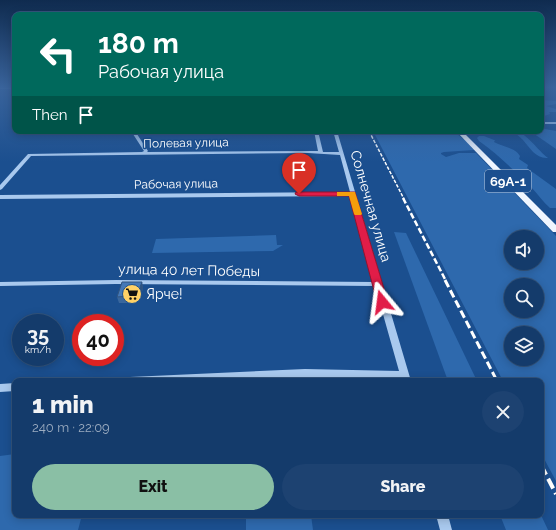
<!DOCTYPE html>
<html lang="en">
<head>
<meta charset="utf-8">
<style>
  :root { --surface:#143b6b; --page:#1d4271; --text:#f1f3f6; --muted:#9dadc1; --line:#33557e; --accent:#8abfa5 }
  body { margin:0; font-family:Raleway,sans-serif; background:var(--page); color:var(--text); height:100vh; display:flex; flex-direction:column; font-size:15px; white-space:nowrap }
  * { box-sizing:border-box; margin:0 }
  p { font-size:13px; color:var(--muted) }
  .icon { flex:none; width:22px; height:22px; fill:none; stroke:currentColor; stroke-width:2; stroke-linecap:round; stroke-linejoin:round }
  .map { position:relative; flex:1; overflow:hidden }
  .sheet { position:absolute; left:12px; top:378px; width:532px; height:140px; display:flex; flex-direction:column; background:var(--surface); border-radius:8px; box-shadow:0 2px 10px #0003,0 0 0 1px var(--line) }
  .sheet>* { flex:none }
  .hud { position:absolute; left:12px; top:12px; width:532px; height:122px; border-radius:8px; box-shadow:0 2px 10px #0003,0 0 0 1px var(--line); background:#00695c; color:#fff; overflow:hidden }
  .controls { position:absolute; left:504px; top:230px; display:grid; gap:8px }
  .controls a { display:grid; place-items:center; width:40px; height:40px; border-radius:50%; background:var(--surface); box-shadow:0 2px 10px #0003,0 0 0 1px var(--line); font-size:20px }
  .speed { position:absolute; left:12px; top:314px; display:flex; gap:8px; font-size:20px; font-weight:700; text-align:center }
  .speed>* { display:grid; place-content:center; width:52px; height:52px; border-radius:50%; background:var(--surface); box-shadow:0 2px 10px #0003,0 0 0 1px var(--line); line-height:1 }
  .speed small { font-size:10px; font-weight:400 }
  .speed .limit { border:6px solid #d22; background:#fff; color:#111 }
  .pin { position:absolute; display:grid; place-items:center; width:34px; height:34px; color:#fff; margin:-41px -17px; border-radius:50% 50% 50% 0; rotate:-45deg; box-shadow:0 0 4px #0007 }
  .pin .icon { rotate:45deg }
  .me { position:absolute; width:44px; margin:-22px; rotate:344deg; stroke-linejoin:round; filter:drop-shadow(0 0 3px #0008) }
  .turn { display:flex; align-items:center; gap:14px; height:84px; padding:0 20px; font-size:18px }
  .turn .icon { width:52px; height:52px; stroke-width:2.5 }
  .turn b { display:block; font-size:28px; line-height:34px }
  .then { display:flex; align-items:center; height:38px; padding:0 20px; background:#0003; gap:8px; font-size:15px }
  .round { display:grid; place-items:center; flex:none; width:42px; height:42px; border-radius:21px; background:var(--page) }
  .summary { display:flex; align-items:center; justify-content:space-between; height:68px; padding:0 20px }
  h1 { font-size:24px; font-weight:800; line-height:30px }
  .cta { display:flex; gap:8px; margin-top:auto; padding:8px 20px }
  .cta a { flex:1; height:46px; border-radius:24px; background:var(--accent); color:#111; font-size:16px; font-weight:800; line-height:46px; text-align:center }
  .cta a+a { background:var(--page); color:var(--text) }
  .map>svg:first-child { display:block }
</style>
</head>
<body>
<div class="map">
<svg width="556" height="530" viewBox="0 0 556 530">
  <rect width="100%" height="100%" fill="#1b4f8f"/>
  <!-- green -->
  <g fill="#2e69ad" fill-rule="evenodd">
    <polygon points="541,100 556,101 556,104 546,106 556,109 556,112 549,112 550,114 541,117"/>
    <polygon points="541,126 545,129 556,131 556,149 530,131 541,131"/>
    <path d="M373 131H453L466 141 474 150 444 152 441 153V154L446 157 459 153H476L556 236V481L541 453V381H503ZM511 237H537V263H511ZM511 285H537V311H511ZM511 333H537V359H511Z"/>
    <path d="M513 131C526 131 538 151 548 158 536 159 530 148 523 140 520 137 516 134 513 131Z"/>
    <path d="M479 136H484L494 140H495L494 142C502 147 515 147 520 156L519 159 528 165 527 168 556 189V208H550C543 202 538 194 531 187 514 171 498 154 479 141L477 138Z"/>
    <polygon points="394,232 406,233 477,381 448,381"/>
    <polygon points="276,235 277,245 283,245 273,251 152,253 156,239"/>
    <polygon points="15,454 15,515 82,515 78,530 0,530 0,456"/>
    <polygon points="246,515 311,515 313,530 246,530"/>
    <polygon points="500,515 541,515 548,530 506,530"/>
  </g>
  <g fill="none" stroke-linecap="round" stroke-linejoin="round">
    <!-- minor -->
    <g fill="#a9c9ee" fill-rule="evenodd">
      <rect x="0" y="87" width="15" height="2"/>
      <rect x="541" y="122" width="15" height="2"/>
      <polygon points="131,131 135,131 148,151 147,152 318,151 314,131 318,131 323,152 339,152 333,131 337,131 411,381 401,381 401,379 305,377 214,381 125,381 127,378 130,377 305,369 399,371 375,286 116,284 0,286 0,282 116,280 374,282 351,196 0,199 0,195 350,192 340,155 308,153 31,156 2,189 0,190 0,185 28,154 142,152 144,151"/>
      <polygon points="15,383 15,391 0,392 0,384"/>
      <polygon points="436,515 448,515 452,530 440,530"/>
    </g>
    <!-- major -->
    <polygon fill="#f0f6ff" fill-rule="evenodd" points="456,131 462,131 556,225 556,232 553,232"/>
    <!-- rail-far3 -->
    <polyline stroke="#fff" stroke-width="1.5" stroke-dasharray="3.5 1.5" stroke-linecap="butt" points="369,131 404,199"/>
    <!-- rail-far2 -->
    <polyline stroke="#fff" stroke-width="2.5" stroke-dasharray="6 2.5" stroke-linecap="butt" points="403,198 446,281"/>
    <!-- rail-far1 -->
    <polyline stroke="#fff" stroke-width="3" stroke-dasharray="8 3.5" stroke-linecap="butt" points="445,280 497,381"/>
    <!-- rail -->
    <polyline stroke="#fff" stroke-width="4" stroke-dasharray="11 4.5" stroke-linecap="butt" points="541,465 556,494"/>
  </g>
  <!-- wall -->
  <polygon fill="#3a679d" points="142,282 143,288 140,299 132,299 131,303 119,303 117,297"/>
  <!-- shaded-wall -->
  <g fill="#305480">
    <polygon points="142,282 143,288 140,299 138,292"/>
    <polygon points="130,293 132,299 131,303 129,296"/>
  </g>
  <!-- building -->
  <polygon fill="#4478b7" stroke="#305480" points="122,282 142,282 138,292 130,293 129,296 117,297"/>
  <!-- sky -->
  <linearGradient id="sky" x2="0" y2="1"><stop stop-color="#0f2b4f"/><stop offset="0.54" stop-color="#39639b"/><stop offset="1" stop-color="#39639b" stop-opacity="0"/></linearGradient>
  <rect width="556" height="162" fill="url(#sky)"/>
  <!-- route -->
  <polygon fill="#e11d48" stroke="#92132f" points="296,192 355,192 388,302 386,304 379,304 377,302 349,196 299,196 295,194"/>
  <!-- slow -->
  <polygon fill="#f59e0b" points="337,192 355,192 362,214 361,215 355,215 354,214 349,196 337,196"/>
  <!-- icons -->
  <defs>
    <symbol id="supermarket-disc" viewBox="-11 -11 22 22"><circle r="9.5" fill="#ffd166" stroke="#1b4f8f"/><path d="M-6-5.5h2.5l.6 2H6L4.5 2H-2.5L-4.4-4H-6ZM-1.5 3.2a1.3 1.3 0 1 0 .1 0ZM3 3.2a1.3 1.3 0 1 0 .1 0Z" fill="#111"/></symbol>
  </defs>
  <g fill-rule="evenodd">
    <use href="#supermarket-disc" x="121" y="283" width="22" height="22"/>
  </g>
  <g text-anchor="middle" stroke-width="3" stroke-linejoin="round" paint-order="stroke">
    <!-- far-street labels -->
    <g font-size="12" fill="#fff" stroke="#1b4f8f">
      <text transform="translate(186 143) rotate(-1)" y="4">Полевая улица</text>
      <text transform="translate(176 184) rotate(-1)" y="4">Рабочая улица</text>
    </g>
    <!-- shield labels -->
    <rect fill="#1b4f8f" stroke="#bbcadd" stroke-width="1" x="485" y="170" width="46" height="22" rx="3"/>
    <g font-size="13" font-weight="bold" fill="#fff">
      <text x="508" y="186">69А-1</text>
    </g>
    <!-- street labels -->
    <g font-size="14" fill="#fff" stroke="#1b4f8f">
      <text transform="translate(371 206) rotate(74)" y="5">Солнечная улица</text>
      <text transform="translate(189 270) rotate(1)" y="5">улица 40 лет Победы</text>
    </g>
    <!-- poi labels -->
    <g font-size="14" fill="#fff" stroke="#1b4f8f" text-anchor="start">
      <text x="146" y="299">Ярче!</text>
    </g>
  </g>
</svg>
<div class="controls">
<a><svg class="icon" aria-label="sound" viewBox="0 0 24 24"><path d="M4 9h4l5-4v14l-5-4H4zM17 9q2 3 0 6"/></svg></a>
<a><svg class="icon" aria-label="search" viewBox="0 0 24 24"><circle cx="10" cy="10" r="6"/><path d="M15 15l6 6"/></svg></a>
<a><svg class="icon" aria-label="layers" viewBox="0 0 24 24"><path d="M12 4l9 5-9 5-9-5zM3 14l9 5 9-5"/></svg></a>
</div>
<div class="speed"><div>35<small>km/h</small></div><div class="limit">40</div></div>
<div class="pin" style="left:299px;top:194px;background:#d93025"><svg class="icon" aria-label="arrive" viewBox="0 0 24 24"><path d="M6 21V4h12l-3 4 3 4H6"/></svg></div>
<svg class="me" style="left:382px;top:302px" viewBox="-20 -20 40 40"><path d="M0-17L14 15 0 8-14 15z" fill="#e11d48" stroke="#fff" stroke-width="4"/></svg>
<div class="hud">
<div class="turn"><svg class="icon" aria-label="left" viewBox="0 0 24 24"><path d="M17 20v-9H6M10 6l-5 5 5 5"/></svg><div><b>180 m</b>Рабочая улица</div></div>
<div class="then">Then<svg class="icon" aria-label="arrive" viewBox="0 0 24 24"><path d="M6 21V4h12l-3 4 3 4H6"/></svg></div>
</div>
<section class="sheet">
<div class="summary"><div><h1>1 min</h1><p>240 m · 22:09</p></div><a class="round"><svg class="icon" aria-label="close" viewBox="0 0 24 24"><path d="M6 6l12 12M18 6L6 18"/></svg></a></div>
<div class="cta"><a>Exit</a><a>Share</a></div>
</section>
</div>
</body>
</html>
